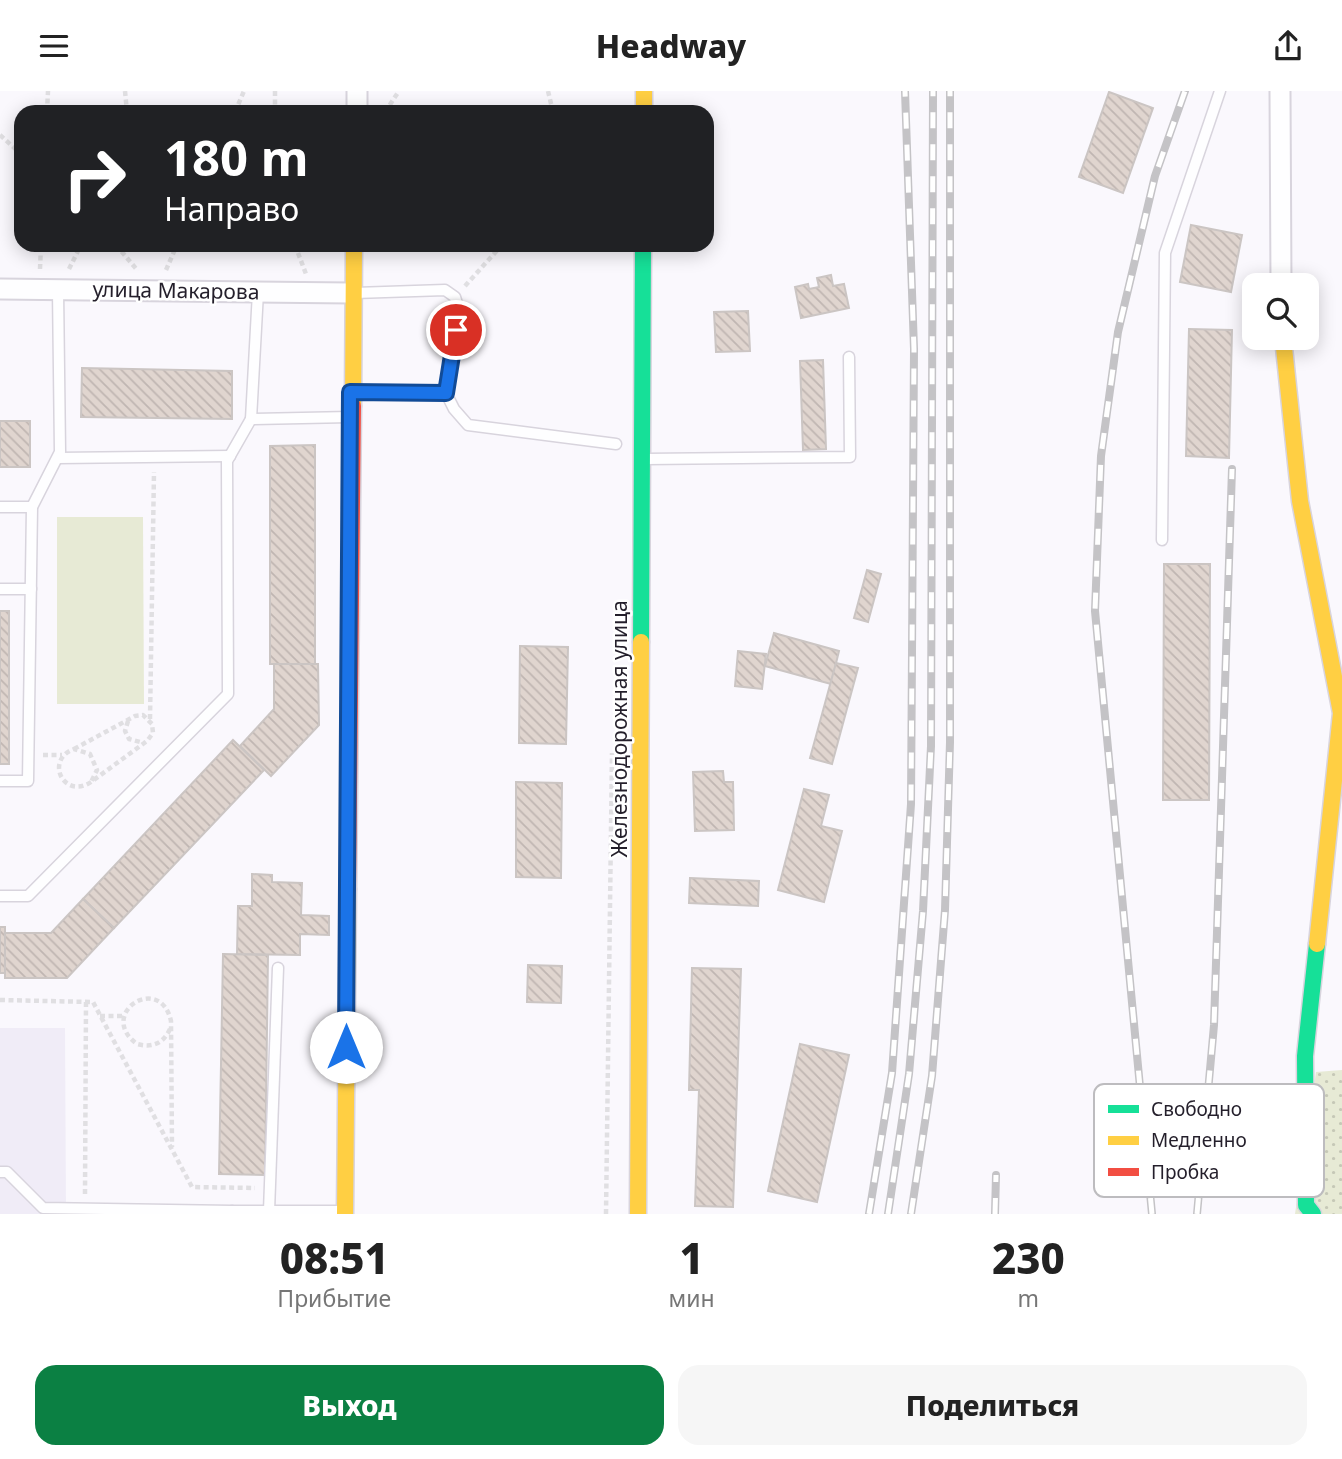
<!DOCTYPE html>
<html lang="ru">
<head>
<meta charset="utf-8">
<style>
  :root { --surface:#fff; --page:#f6f6f6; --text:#222; --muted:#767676; --accent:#0b8043 }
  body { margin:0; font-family:"Noto Sans",sans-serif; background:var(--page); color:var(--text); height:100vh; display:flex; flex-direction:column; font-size:26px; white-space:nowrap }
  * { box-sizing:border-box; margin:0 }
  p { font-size:23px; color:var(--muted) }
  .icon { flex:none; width:38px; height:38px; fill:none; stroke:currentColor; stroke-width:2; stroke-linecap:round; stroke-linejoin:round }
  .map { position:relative; height:1123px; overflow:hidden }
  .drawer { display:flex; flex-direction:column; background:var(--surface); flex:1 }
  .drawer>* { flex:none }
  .guide { position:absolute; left:14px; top:14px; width:700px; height:147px; border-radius:21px; box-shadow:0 4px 18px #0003; background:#202124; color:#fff; overflow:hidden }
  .buttons { position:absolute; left:1242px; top:182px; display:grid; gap:14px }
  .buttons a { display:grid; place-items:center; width:77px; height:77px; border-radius:14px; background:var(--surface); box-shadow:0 4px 18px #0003; font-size:35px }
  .pin { position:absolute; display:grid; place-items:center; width:60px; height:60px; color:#fff; margin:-30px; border:4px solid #fff; border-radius:50%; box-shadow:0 2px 7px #0007 }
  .me { position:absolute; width:77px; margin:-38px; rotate:0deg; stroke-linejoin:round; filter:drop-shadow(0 0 5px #0008) }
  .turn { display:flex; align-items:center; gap:24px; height:147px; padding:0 35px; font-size:32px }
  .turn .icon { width:91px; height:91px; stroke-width:2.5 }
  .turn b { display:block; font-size:49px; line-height:60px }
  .eta { display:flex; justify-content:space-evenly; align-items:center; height:119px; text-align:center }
  .eta b { font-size:42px; font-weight:800; line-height:49px }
  .button { display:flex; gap:14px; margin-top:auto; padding:14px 35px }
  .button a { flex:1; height:80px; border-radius:21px; background:var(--accent); color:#fff; font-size:28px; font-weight:800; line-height:80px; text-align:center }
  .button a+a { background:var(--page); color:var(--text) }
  header { display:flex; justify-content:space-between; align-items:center; height:91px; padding:0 35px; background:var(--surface); font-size:32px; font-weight:800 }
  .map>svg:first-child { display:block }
</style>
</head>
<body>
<header><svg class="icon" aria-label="menu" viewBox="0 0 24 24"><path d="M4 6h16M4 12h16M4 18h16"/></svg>Headway<svg class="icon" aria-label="share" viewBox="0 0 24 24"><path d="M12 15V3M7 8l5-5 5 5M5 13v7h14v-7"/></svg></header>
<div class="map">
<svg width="1342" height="1123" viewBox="0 0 1342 1123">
  <defs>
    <pattern id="grass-dots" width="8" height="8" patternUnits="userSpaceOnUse" patternTransform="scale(1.75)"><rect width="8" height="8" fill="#e7ead5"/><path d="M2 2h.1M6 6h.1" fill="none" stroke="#c6c8b7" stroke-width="1.8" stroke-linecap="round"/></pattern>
    <pattern id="building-back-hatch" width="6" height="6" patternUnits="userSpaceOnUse" patternTransform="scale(1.75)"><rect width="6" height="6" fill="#e0d5cf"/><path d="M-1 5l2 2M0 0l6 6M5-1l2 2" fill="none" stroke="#c0b6b2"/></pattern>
  </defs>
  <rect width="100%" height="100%" fill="#faf8fd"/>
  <!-- built -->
  <polygon fill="#f0ecf7" points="0,937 65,937 66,1123 0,1123"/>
  <!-- grass -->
  <polygon fill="url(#grass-dots)" points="1342,979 1342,1123 1295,1123 1316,981"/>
  <!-- pitch -->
  <polygon fill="#e7ead5" points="57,426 143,426 144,613 57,613"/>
  <!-- building -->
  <g fill="url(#building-back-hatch)" stroke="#cbc5c3" stroke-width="2">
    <polygon points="1109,1 1153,17 1123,102 1079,86"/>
    <polygon points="1191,134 1242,144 1231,201 1180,191"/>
    <polygon points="831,184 833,195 844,193 849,217 801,227 795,196 808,193 809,198 819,196 817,187"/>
    <polygon points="748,220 750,260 716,261 714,221"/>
    <polygon points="1189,238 1232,239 1229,367 1186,365"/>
    <polygon points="823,269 826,358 803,359 800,270"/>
    <polygon points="82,277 232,280 232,328 81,326"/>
    <rect x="0" y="330" width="30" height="46"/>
    <polygon points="315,354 315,573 270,573 270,355"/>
    <polygon points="1164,473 1210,473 1209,709 1163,709"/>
    <polygon points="867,479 881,483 868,531 854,527"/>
    <rect x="0" y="520" width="9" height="153"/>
    <polygon points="774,542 839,560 831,593 765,575"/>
    <polygon points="520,555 568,556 566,653 519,652"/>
    <polygon points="738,560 766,563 762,598 735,595"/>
    <polygon points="836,572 858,577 832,673 810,667"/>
    <polygon points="274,573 318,573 319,634 271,685 240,655 274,618"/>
    <polygon points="233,649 264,679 114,837 83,808"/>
    <polygon points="723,680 724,691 733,691 734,739 695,740 693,681"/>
    <polygon points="516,691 562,692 561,787 516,786"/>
    <polygon points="804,698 829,704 821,735 842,740 824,811 778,799"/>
    <polygon points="252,783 272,784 272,791 302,792 301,824 329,825 329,844 300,843 300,864 237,863 238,815 252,815"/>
    <polygon points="690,787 759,790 758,815 689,812"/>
    <polygon points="83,808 114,837 67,887 5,887 5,842 51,842"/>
    <rect x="0" y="836" width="5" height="46"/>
    <polygon points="223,863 268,864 265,1084 219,1083"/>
    <polygon points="528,874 562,875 561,912 527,911"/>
    <polygon points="692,877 741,878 733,1116 695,1115 699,999 689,999"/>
    <polygon points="800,953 849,964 817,1111 768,1100"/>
  </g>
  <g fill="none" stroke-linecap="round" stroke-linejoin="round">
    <defs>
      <g id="lane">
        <polyline points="258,201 251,328 350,326"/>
        <polyline points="355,202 445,199 455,206 459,219 446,302 454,318 468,334 616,353"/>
        <polyline points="356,301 446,302"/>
        <polyline points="58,367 230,365"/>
        <polyline points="646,368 850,366 849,266"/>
        <polyline points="0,416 32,416"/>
        <polyline points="1162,449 1165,162 1220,0"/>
        <polyline points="0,498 31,498"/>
        <polyline points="0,690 28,690 32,416 60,361 58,199"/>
        <polyline points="0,805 28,805 228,603 227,370 251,328"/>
        <polyline points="0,1081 7,1081 43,1117 232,1120"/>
        <polyline points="269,1120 278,877"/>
        <polyline points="232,1123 232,1120 344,1120"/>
      </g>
      <g id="street">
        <polyline points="1280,0 1281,194"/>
        <polyline points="357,21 357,0"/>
        <polyline points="0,198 351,202"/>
      </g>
      <g id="fast">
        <polyline points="641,551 643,154"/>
        <polyline points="1313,1123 1306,1114 1305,965 1317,853"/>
      </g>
      <g id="slow">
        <polyline points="644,0 644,21"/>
        <polyline points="1283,247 1300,410 1341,622 1317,853"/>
        <polyline points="353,315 354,154"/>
        <polyline points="345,1123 348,798"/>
        <polyline points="638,1123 641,551"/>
      </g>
      <polyline id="jam" points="348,798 353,315"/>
    </defs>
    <!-- lane casing -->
    <use href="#lane" stroke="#d8d4dd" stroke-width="13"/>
    <!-- street casing -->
    <use href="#street" stroke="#d8d4dd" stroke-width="23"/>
    <!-- fast casing -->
    <use href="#fast" stroke="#d8d4dd" stroke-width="19"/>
    <!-- slow casing -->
    <use href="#slow" stroke="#d8d4dd" stroke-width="19"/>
    <!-- jam casing -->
    <use href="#jam" stroke="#d8d4dd" stroke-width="19"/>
    <!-- path -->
    <g stroke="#e0dfe2" stroke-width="4.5" stroke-dasharray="5 3.5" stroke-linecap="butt">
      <polyline points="125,0 127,21"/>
      <polyline points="275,0 275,21"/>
      <polyline points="548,0 553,21"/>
      <polyline points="47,21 48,0"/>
      <polyline points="235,21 244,0"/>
      <polyline points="385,21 399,0"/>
      <polyline points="0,44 21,63"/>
      <polyline points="116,154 138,180"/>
      <polyline points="295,154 306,183"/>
      <polyline points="40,178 41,154"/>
      <polyline points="69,178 81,154"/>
      <polyline points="166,179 177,154"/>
      <polyline points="465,195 502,154"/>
      <polyline points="150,628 154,381"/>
      <polyline points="128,630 125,640 129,648 144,652"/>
      <path d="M74 658 135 625 143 624 152 633 153 642 147 650 91 691C64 709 44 669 74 658L90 663 97 679 91 691"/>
      <polyline points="43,664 62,664"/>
      <polyline points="0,909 93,911 192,1096 255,1097"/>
      <polyline points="100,925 124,925"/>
      <path d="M170 938C163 953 152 957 137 953 96 923 160 881 171 930L172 1056"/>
      <polyline points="85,1103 86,911"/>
      <polyline points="606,1123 612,662"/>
    </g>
    <!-- lane -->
    <use href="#lane" stroke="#fefeff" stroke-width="10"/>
    <!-- street -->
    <use href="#street" stroke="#fefeff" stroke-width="19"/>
    <!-- fast -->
    <use href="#fast" stroke="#16e098" stroke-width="16"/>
    <!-- slow -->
    <use href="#slow" stroke="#ffcf43" stroke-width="16"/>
    <!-- jam -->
    <use href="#jam" stroke="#f24e42" stroke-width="16"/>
    <defs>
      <g id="rail">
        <polyline points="869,1123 892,982 911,713 914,258 905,0"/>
        <polyline points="888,1123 909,983 923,820 931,655 933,0"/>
        <polyline points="911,1123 932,985 945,819 950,651 950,0"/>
        <polyline points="995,1123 996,1084"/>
        <polyline points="1152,1123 1095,520 1101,365 1118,241 1155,85 1185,0"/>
        <polyline points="1197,1123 1214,934 1232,378"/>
      </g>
    </defs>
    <!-- rail casing -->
    <use href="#rail" stroke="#c4c3c6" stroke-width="8"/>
    <!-- rail -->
    <use href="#rail" stroke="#fff" stroke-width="5" stroke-dasharray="16" stroke-linecap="butt"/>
  </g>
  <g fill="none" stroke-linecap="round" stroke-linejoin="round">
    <defs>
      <polyline id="route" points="346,956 350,301 446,302 456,239"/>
    </defs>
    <!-- route casing -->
    <use href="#route" stroke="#114b97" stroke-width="18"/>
    <!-- route -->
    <use href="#route" stroke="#1a73e8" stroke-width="12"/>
  </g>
  <g text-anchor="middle" stroke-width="5" stroke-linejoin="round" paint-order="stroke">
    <!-- street labels -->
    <g font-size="21" fill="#241f2b" stroke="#fff">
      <text transform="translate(176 200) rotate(1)" y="7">улица Макарова</text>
      <text transform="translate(620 638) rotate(-90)" y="7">Железнодорожная улица</text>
    </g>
  </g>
  <!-- legend -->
  <rect x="1094" y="993" width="230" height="113" rx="10" fill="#fff" stroke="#bdbcbf" stroke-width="2"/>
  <rect x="1108" y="1014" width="31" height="8" fill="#16e098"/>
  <rect x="1108" y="1045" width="31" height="9" fill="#ffcf43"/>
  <rect x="1108" y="1077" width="31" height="8" fill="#f24e42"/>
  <g font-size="19" fill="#241f2b">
    <text x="1151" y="1025">Свободно</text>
    <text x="1151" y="1056">Медленно</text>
    <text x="1151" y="1088">Пробка</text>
  </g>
</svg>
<div class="buttons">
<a><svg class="icon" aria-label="search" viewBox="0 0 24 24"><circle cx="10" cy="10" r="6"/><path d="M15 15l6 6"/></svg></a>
</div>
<div class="pin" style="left:456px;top:239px;background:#d93025"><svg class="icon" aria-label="arrive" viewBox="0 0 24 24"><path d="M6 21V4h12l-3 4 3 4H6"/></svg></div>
<svg class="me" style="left:346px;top:956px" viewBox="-20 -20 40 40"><circle r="19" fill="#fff"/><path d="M0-13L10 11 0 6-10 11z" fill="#1a73e8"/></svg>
<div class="guide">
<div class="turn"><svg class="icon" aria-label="right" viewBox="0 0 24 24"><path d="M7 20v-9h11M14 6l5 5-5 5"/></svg><div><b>180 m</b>Направо</div></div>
</div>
</div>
<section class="drawer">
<div class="eta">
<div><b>08:51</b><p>Прибытие</p></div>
<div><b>1</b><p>мин</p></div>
<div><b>230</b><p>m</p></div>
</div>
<div class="button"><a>Выход</a><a>Поделиться</a></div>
</section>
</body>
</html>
